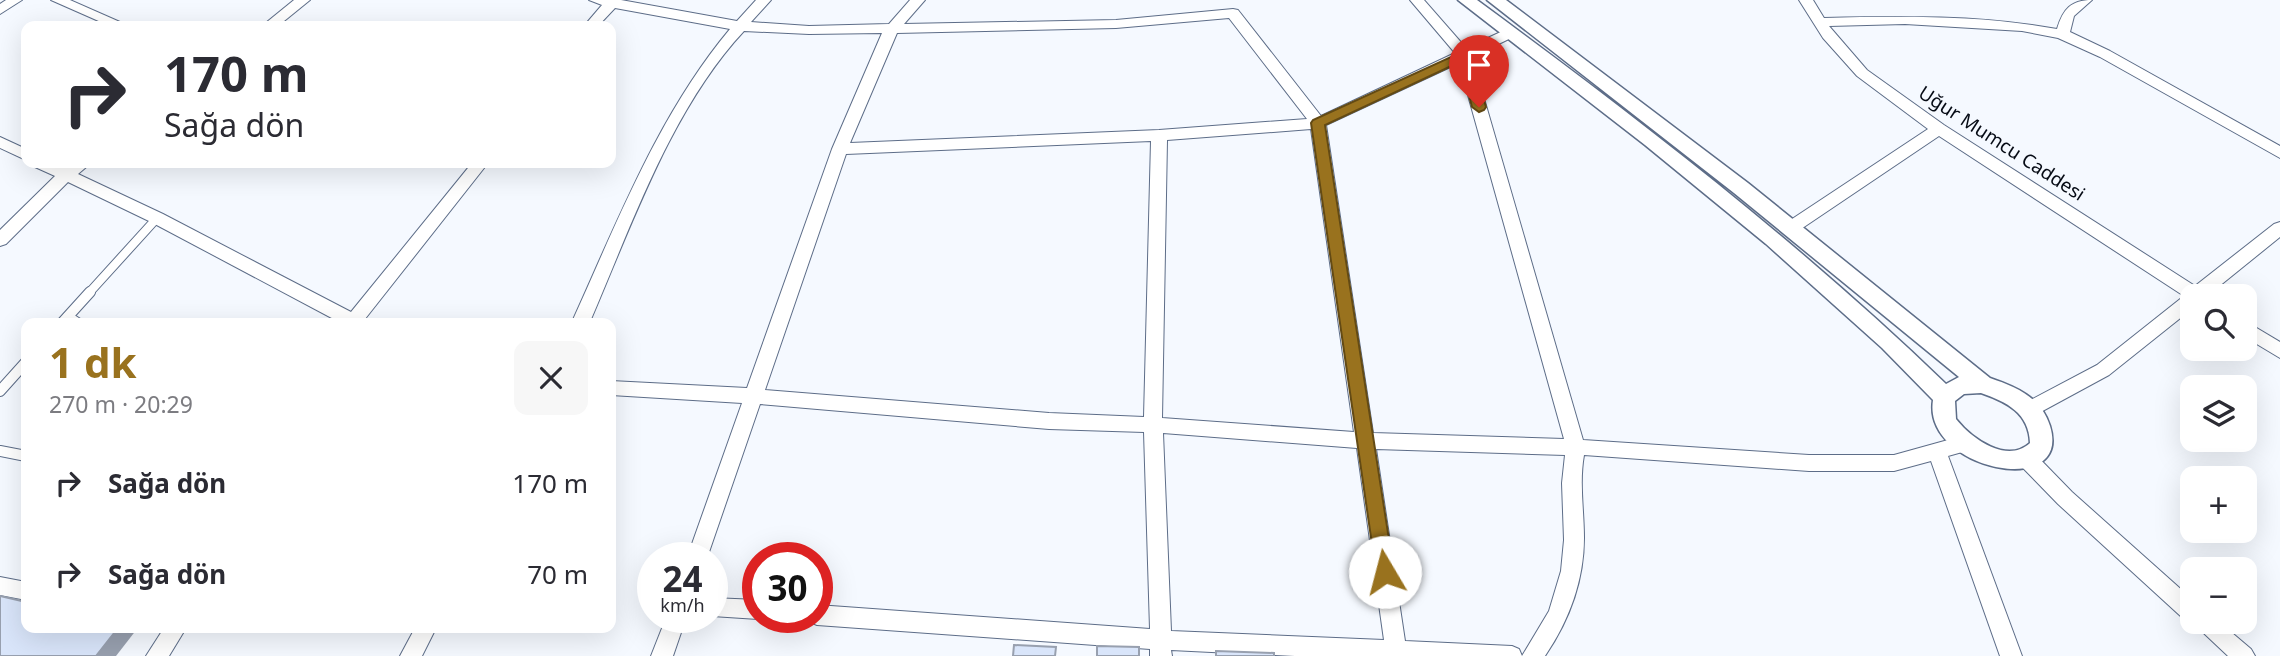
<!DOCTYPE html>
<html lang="tr">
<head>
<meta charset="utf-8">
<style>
  :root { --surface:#fff; --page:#f7f7f7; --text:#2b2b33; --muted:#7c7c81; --accent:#99721e }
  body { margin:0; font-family:"Noto Sans",sans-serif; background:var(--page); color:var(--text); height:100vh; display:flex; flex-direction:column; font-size:26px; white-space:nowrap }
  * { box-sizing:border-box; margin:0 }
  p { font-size:23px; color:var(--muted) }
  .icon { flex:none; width:38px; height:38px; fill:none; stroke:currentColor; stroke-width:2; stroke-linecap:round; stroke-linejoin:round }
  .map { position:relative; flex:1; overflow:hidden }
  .sheet { position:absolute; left:21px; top:318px; width:595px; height:315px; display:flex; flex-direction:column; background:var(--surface); border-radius:14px; box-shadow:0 7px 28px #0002 }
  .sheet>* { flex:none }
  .banner { position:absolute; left:21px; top:21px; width:595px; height:147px; border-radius:14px; box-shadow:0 7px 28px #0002; background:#fff; color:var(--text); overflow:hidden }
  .controls { position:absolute; left:2180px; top:284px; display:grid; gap:14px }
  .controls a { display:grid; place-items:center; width:77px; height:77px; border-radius:14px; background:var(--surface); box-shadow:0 7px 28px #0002; font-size:35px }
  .speed { position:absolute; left:637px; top:542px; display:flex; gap:14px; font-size:35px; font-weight:700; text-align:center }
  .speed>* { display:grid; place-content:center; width:91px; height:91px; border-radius:50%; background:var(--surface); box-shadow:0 7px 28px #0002; line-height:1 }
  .speed small { font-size:18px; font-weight:400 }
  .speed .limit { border:10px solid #d22; background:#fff; color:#111 }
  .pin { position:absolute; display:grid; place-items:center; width:60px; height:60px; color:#fff; margin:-72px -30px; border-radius:50% 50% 50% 0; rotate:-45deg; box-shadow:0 0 7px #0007 }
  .pin .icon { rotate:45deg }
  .me { position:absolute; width:77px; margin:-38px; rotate:352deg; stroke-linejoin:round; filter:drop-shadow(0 0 5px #0008) }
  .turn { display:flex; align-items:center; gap:24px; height:147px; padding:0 28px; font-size:32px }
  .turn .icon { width:91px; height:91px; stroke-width:2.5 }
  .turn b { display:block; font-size:49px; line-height:60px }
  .round { display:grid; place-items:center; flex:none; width:74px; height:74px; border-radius:14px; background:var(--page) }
  .headline { display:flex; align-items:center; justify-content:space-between; height:119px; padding:0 28px }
  h1 { font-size:42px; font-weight:700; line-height:52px; color:var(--accent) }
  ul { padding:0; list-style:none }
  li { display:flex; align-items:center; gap:21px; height:91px; padding:0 28px }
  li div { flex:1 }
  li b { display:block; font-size:26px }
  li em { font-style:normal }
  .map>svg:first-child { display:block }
</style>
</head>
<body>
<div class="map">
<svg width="2280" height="656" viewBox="0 0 2280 656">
  <rect width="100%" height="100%" fill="#f5f9ff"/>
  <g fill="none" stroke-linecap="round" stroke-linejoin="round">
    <defs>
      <polyline id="service-far1" points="88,294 157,218"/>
      <g id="service">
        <polyline points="68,317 79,324"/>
        <polyline points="61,324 90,292"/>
        <polyline points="0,391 26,362"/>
        <polyline points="0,451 26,456"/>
      </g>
      <g id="minor">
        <polygon points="6,0 22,0 0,14 0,4"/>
        <polygon points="51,0 70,0 129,26 110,26"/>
        <polygon points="294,0 310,0 278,26 262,26"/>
        <path d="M589 0H621L737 21 756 0H771L751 22 809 26 889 24 910 0H925L904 24 1116 20 1233 9 1238 10 1321 116 1455 53 1410 0H1424L1466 48 1505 30H1515V36L1472 57 1583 440 1809 455H1894L1966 435 1973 437 1975 443 1973 449 1948 456 2022 656H2000L1931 461 1894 471H1809L1584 455C1579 483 1584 510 1584 538 1584 580 1569 621 1545 656H1295L1171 650 1172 656H1150V649L817 625 810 622 808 618H817V605L1150 629 1144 432 1049 429 760 404 707 558H687L742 403 611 395V381L747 388 832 149 882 33 809 34 744 31C671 109 631 227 589 324H571C617 223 658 115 730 29L615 8 598 26H584L602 5ZM1229 18 1307 119 1159 130 850 143 897 33 1116 28ZM1459 63 1564 439 1373 433 1326 125ZM1311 129 1354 432 1162 418 1167 140ZM1151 141 1144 417 1049 413 765 390 846 154ZM1163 433 1357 448 1384 640 1171 631ZM1376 449 1565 455 1562 483 1564 540 1561 571 1549 611 1522 656 1519 649 1512 646 1405 641Z"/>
        <path d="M1799 0H1813L1824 18C1902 16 1980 15 2057 29 2063 9 2071 0 2092 0L2074 16 2070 32 2110 51 2280 146V158L2100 57 2058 38 2022 31 1905 24 1829 26 1867 70 1944 125 2195 286 2274 224 2280 222V237L2207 296H2193V308L2109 375 2037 414 2030 417 2023 414 2021 409 2023 404 2097 365 2184 296 1939 136 1798 231H1786L1784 227 1786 223 1928 129 1857 76 1823 38Z"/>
        <polygon points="0,137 26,149 26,160 0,148"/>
        <polygon points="33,163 54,163 65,168 72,163 91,163 78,174 163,214 351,312 472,163 488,163 365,319 368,324 343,324 151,222 68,182 6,244 0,246 0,230 55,176 35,167"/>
        <polygon points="2245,321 2280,342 2280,358 2245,337"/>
        <polygon points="2027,451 2034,453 2072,492 2193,600 2193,621 2218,621 2251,649 2255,656 2228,656 2193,623 2186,621 2058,504 2020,465 2018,459 2020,453"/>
        <polygon points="0,577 26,582 26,600 0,595"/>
        <polygon points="712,598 758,600 758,618 763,618 758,619 712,616"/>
        <polygon points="666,618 686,618 673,656 651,656"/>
        <polygon points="164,628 186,628 169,656 146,656"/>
        <polygon points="415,628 436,628 422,656 400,656"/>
      </g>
      <path id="tertiary" d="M1458 0H1477C1640 120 1800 243 1946 384L1959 377 1734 193 1487 0H1506L1748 183 1990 378C2016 387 2041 397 2050 426 2073 500 1922 470 1933 400L1882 348 1766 244 1645 145ZM1981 393C2007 402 2029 413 2030 443 2007 464 1972 439 1956 419L1955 401 1964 394Z"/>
    </defs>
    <!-- service-far1 casing -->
    <use href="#service-far1" stroke="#5d6d88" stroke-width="10"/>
    <!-- service casing -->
    <use href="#service" stroke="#5d6d88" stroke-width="12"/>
    <!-- minor casing -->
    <use href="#minor" stroke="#5d6d88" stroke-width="2"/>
    <!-- tertiary casing -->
    <use href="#tertiary" stroke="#5d6d88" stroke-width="3"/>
    <!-- service-far1 -->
    <use href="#service-far1" stroke="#fff" stroke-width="8"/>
    <!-- service -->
    <use href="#service" stroke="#fff" stroke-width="10"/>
    <!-- minor -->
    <use href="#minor" fill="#fff" fill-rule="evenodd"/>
    <!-- tertiary -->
    <use href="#tertiary" fill="#fff" fill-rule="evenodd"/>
  </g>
  <!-- shaded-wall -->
  <polygon fill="#98a0af" points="118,628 137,629 116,656 96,656"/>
  <!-- building -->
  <g fill="#d9e5fa" stroke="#98a0af" stroke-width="2">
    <polygon points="0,596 26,602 26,628 118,628 96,656 0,656"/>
    <polygon points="1014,645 1056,647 1055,656 1013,656"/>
    <polygon points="1097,646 1139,647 1139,656 1097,656"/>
    <polygon points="1216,651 1274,653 1274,656 1216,656"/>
  </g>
  <!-- route -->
  <polygon fill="#99721e" stroke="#634a14" stroke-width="2" points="1464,51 1471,55 1486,107 1484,110 1479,112 1472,107 1460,62 1325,125 1394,572 1392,578 1385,581 1379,578 1376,572 1311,123 1313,120"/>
  <g text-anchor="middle" stroke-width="5" stroke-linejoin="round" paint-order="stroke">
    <!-- street labels -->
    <g font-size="19" fill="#060b15" stroke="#f5f9ff">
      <text transform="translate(2002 143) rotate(33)" y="7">Uğur Mumcu Caddesi</text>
    </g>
  </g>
</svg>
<div class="controls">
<a><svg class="icon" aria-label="search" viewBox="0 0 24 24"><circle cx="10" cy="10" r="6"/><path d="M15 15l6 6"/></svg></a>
<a><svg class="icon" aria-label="layers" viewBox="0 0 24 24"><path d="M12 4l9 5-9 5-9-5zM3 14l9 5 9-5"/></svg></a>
<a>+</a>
<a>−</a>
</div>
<div class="speed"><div>24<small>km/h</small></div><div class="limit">30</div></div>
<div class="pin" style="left:1479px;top:107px;background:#d93025"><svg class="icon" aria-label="arrive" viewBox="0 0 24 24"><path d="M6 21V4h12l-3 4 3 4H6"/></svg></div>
<svg class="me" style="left:1385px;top:572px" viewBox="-20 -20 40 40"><circle r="19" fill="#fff"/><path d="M0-13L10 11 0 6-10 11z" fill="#99721e"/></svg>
<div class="banner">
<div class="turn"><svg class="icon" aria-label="right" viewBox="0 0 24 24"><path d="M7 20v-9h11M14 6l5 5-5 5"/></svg><div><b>170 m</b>Sağa dön</div></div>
</div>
<section class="sheet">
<div class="headline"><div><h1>1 dk</h1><p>270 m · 20:29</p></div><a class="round"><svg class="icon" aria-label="close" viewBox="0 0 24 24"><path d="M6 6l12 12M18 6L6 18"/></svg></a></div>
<ul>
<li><svg class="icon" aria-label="right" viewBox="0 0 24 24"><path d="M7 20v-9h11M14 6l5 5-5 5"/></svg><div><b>Sağa dön</b></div><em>170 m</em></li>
<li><svg class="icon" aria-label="right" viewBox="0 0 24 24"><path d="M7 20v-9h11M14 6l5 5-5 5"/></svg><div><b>Sağa dön</b></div><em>70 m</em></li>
</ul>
</section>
</div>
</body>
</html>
